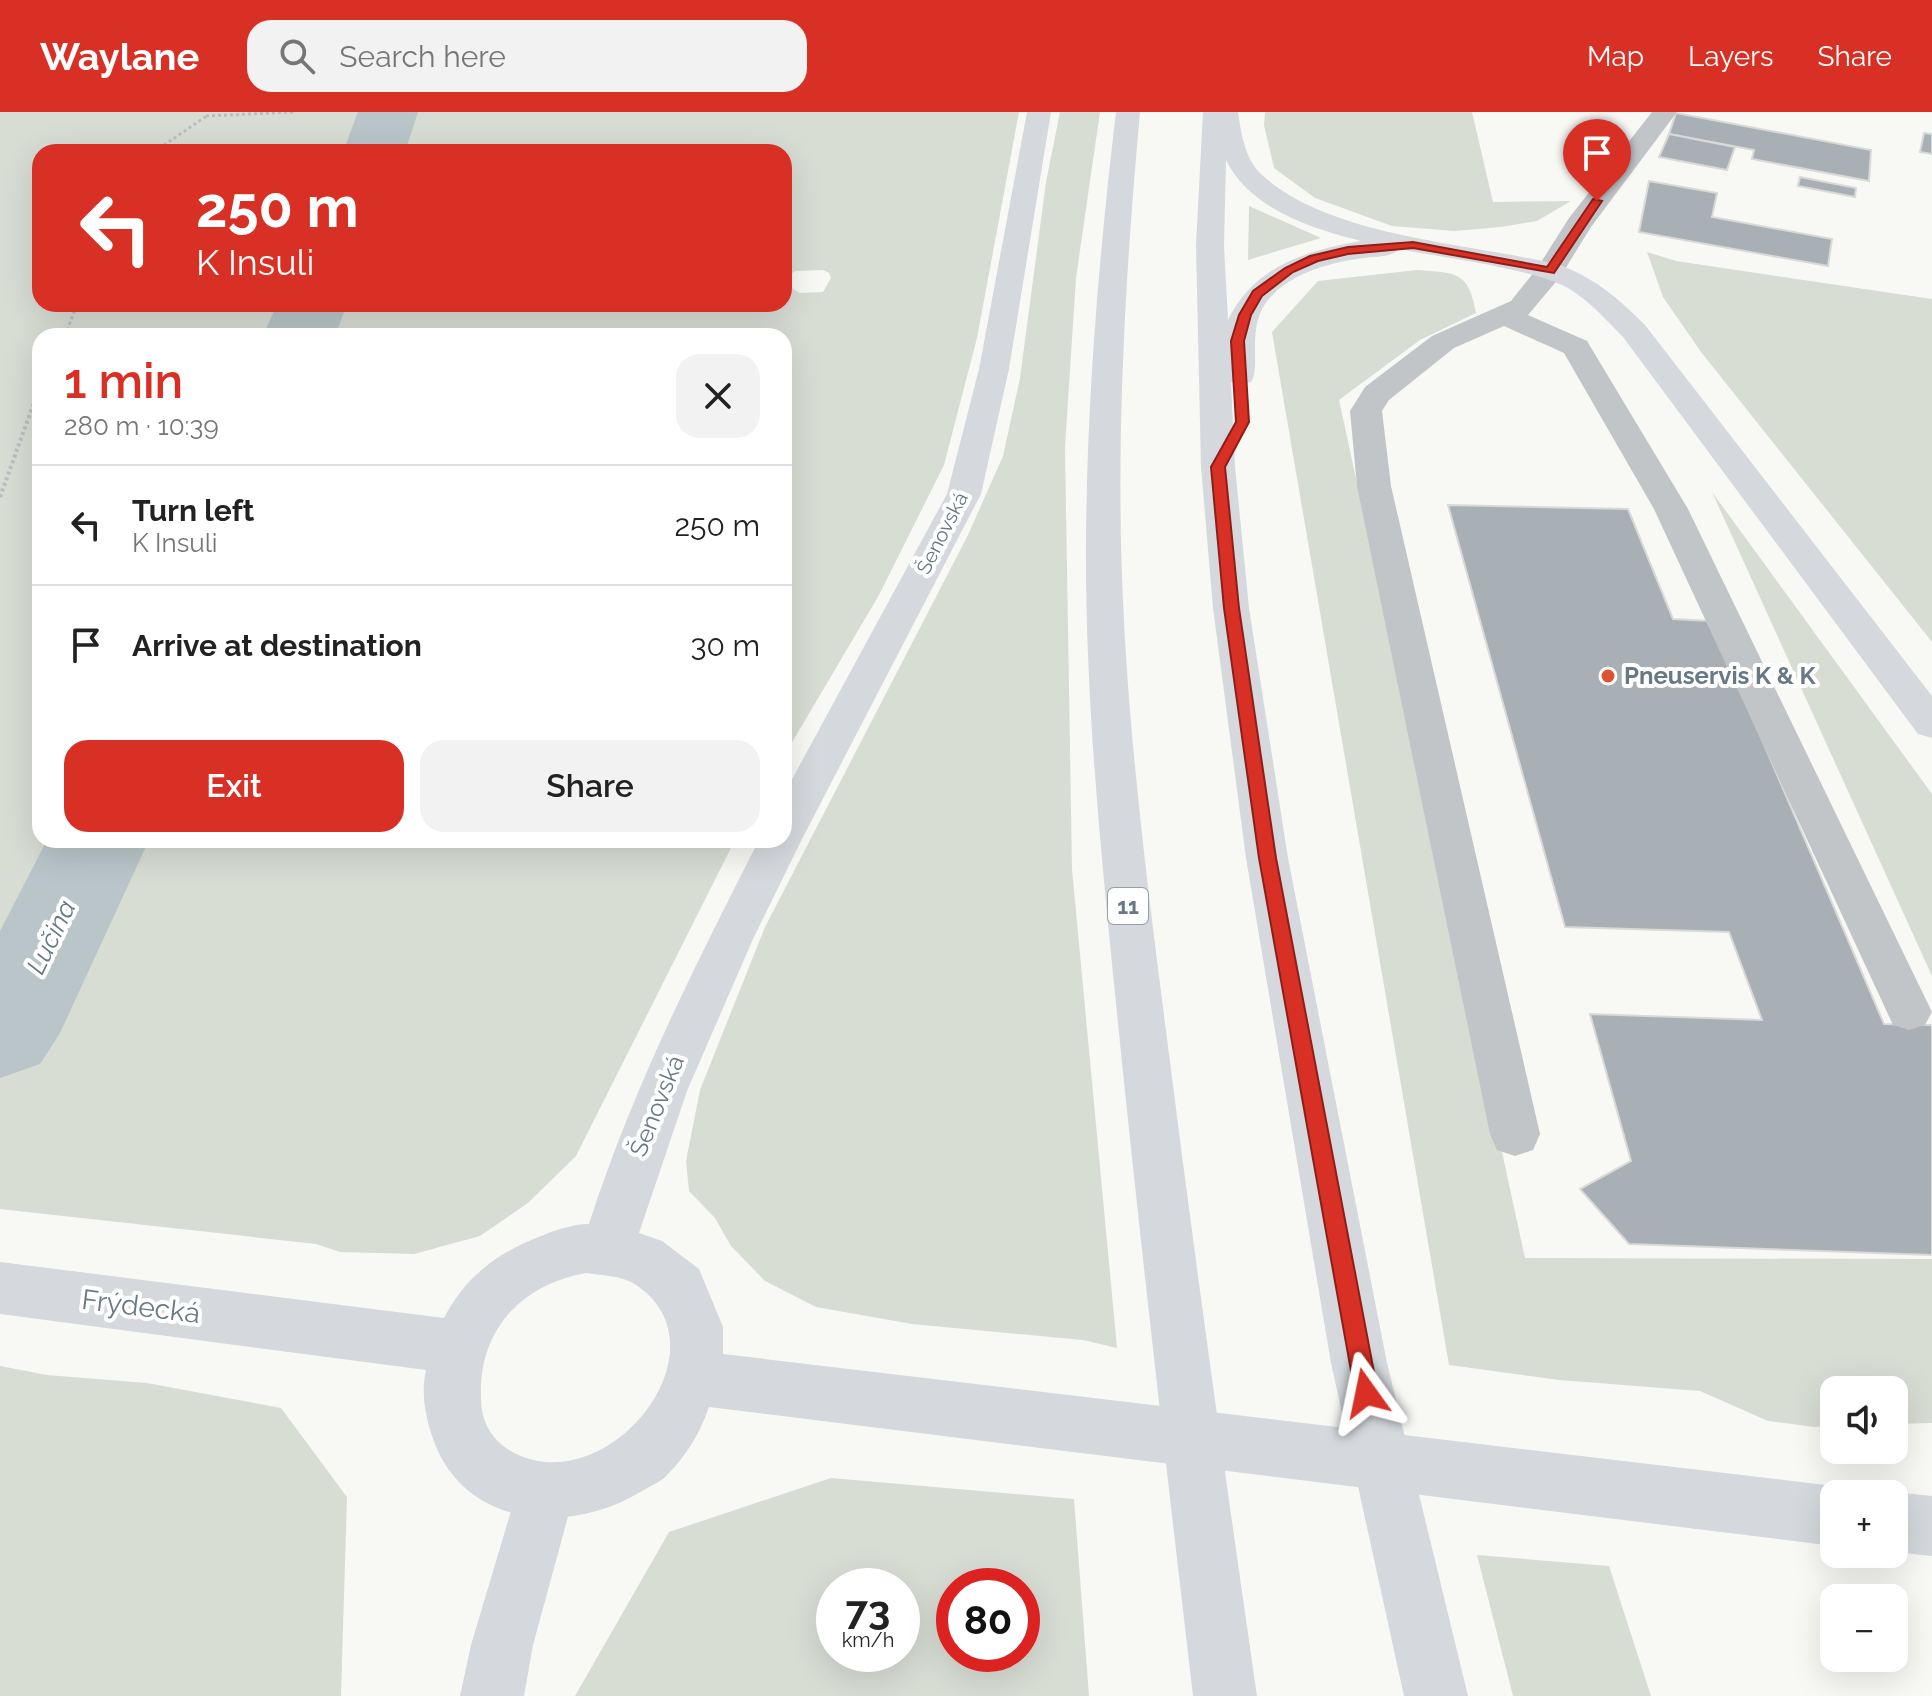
<!DOCTYPE html>
<html lang="en">
<head>
<meta charset="utf-8">
<style>
  :root { --surface:#fff; --page:#f2f2f2; --text:#222; --muted:#767676; --line:#e0e0e0; --accent:#d93025 }
  body { margin:0; font-family:Raleway,sans-serif; background:var(--page); color:var(--text); height:100vh; display:flex; flex-direction:column; font-size:30px; white-space:nowrap }
  * { box-sizing:border-box; margin:0 }
  p { font-size:26px; color:var(--muted) }
  .icon { flex:none; width:44px; height:44px; fill:none; stroke:currentColor; stroke-width:2; stroke-linecap:round; stroke-linejoin:round }
  .map { position:relative; flex:1; overflow:hidden }
  .sheet { position:absolute; left:32px; top:216px; width:760px; height:520px; display:flex; flex-direction:column; background:var(--surface); border-radius:24px; box-shadow:0 8px 32px #0002 }
  .sheet>* { flex:none }
  .top-card { position:absolute; left:32px; top:32px; width:760px; height:168px; border-radius:24px; box-shadow:0 8px 32px #0002; background:#d93025; color:#fff; overflow:hidden }
  .tools { position:absolute; left:1820px; top:1264px; display:grid; gap:16px }
  .tools a { display:grid; place-items:center; width:88px; height:88px; border-radius:16px; background:var(--surface); box-shadow:0 8px 32px #0002; font-size:40px }
  .speed { position:absolute; left:816px; top:1456px; display:flex; gap:16px; font-size:40px; font-weight:700; text-align:center }
  .speed>* { display:grid; place-content:center; width:104px; height:104px; border-radius:50%; background:var(--surface); box-shadow:0 8px 32px #0002; line-height:1 }
  .speed small { font-size:20px; font-weight:400 }
  .speed .limit { border:12px solid #d22; background:#fff; color:#111 }
  .pin { position:absolute; display:grid; place-items:center; width:68px; height:68px; color:#fff; margin:-82px -34px; border-radius:50% 50% 50% 0; rotate:-45deg; box-shadow:0 0 8px #0007 }
  .pin .icon { rotate:45deg }
  .me { position:absolute; width:88px; margin:-44px; rotate:348deg; stroke-linejoin:round; filter:drop-shadow(0 0 6px #0008) }
  .turn { display:flex; align-items:center; gap:28px; height:168px; padding:0 32px; font-size:36px }
  .turn .icon { width:104px; height:104px; stroke-width:2.5 }
  .turn b { display:block; font-size:56px; line-height:68px }
  .round { display:grid; place-items:center; flex:none; width:84px; height:84px; border-radius:24px; background:var(--page) }
  .overview { display:flex; align-items:center; justify-content:space-between; height:136px; padding:0 32px }
  h1 { font-size:48px; font-weight:600; line-height:60px; color:var(--accent) }
  .primary-button { display:flex; gap:16px; margin-top:auto; padding:16px 32px }
  .primary-button a { flex:1; height:92px; border-radius:24px; background:var(--accent); color:#fff; font-size:32px; font-weight:600; line-height:92px; text-align:center }
  .primary-button a+a { background:var(--page); color:var(--text) }
  ul { padding:0; list-style:none }
  li { display:flex; align-items:center; gap:24px; height:120px; padding:0 32px; border-top:2px solid var(--line) }
  li div { flex:1 }
  li b { display:block; font-size:30px }
  li em { font-style:normal }
  header { display:flex; align-items:center; gap:48px; box-sizing:border-box; height:112px; padding:0 40px; background:var(--accent); color:#fff }
  header strong { font-size:38px }
  nav { display:flex; gap:44px; margin-inline-start:auto; font-size:28px }
  .search { width:560px; height:72px; background:var(--page); display:flex; align-items:center; gap:20px; box-sizing:border-box; padding:0 28px; border-radius:24px; color:var(--muted); font-size:30px }
  .map>svg:first-child { display:block }
</style>
</head>
<body>
<header>
<strong>Waylane</strong>
<div class="search"><svg class="icon" aria-label="search" viewBox="0 0 24 24"><circle cx="10" cy="10" r="6"/><path d="M15 15l6 6"/></svg>Search here</div>
<nav><a>Map</a><a>Layers</a><a>Share</a></nav>
</header>
<div class="map">
<svg width="1932" height="1584" viewBox="0 0 1932 1584">
  <rect width="100%" height="100%" fill="#f8f8f5"/>
  <!-- green -->
  <g fill="#d8ddd4" fill-rule="evenodd">
    <path d="M0 0H1019L977 226 944 353 879 483 784 644V224H40V728H735L576 1044 528 1091 480 1124 414 1142 340 1140 316 1132 0 1097ZM784 40V192H40V40ZM823 158 829 161 831 166 823 180 800 181 786 173 787 165 795 159Z"/>
    <polygon points="1060,0 1100,0 1076,166 1065,335 1072,757 1117,1236 1083,1228 912,1212 816,1195 765,1169 731,1134 715,1106 689,1079 686,1049 700,978 765,815 968,423 1003,344 1020,266 1046,70"/>
    <polygon points="1265,0 1472,0 1493,90 1571,89 1537,109 1501,115 1454,119 1392,114 1315,86 1274,56 1264,13"/>
    <polygon points="1249,94 1321,126 1248,148"/>
    <polygon points="1647,140 1676,149 1932,187 1932,530 1701,240 1663,185"/>
    <path d="M1417 158C1456 161 1469 159 1476 201L1420 228 1339 288 1525 1146 1932 1147V1311L1894 1312V1278H1834V1314L1814 1315 1768 1309 1700 1279 1559 1268 1449 1253 1272 220 1318 169Z"/>
    <polygon points="1712,380 1932,682 1932,864"/>
    <polygon points="0,1254 47,1263 147,1271 281,1296 347,1385 341,1584 0,1584"/>
    <path d="M831 1366 1074 1387 1089 1584H575L669 1420ZM834 1474H902V1542H834ZM954 1474H1022V1542H954Z"/>
    <polygon points="1477,1443 1609,1454 1651,1584 1513,1584"/>
  </g>
  <g fill="none" stroke-linecap="round" stroke-linejoin="round">
    <!-- river -->
    <g fill="#b9c5c8" fill-rule="evenodd">
      <polygon points="358,0 418,0 405,40 343,40"/>
      <polygon points="277,192 347,192 335,224 263,224"/>
      <polygon points="47,728 149,728 60,921 40,952 0,966 0,819"/>
    </g>
  </g>
  <!-- building -->
  <g fill="#a8b0b6" stroke="#d9d9d8" stroke-width="2">
    <polygon points="1676,1 1871,38 1869,69 1752,47 1754,38 1669,22"/>
    <polygon points="1924,21 1932,22 1932,42 1920,40"/>
    <polygon points="1669,22 1735,35 1727,58 1659,45"/>
    <polygon points="1800,65 1856,76 1855,85 1798,74"/>
    <polygon points="1649,69 1717,81 1712,105 1832,127 1828,154 1639,120"/>
    <polygon points="1448,393 1628,397 1673,507 1711,509 1884,912 1932,913 1932,1143 1629,1132 1580,1077 1631,1049 1590,902 1762,908 1729,820 1565,815"/>
  </g>
  <g fill="none" stroke-linecap="round" stroke-linejoin="round">
    <!-- path-far1 -->
    <g stroke="#bbbec0" stroke-width="3" stroke-dasharray="3 3" stroke-linecap="butt">
      <polyline points="206,4 294,0"/>
      <polyline points="154,40 208,3"/>
      <polyline points="65,224 77,192"/>
    </g>
    <!-- path -->
    <polyline stroke="#bbbec0" stroke-width="4" stroke-dasharray="3 3" stroke-linecap="butt" points="0,385 40,274"/>
    <!-- minor -->
    <polygon fill="#c1c5c8" fill-rule="evenodd" points="1652,0 1677,0 1591,115 1560,165 1528,203 1587,229 1688,397 1932,900 1925,913 1909,918 1893,913 1654,397 1564,241 1504,214 1454,236 1389,288 1382,299 1391,374 1540,1022 1533,1038 1515,1044 1497,1038 1490,1022 1357,374 1350,299 1365,275 1432,224 1511,189 1538,155 1569,106"/>
    <!-- major -->
    <g fill="#d5d9dd" fill-rule="evenodd">
      <path d="M1027 0H1051L1009 257 981 382 801 729 753 827 687 979 639 1121 662 1129 699 1157 723 1215V1242L1834 1374 1852 1382H1834V1434L709 1295C700 1321 687 1343 667 1363 661 1370 650 1374 642 1379 569 1424 462 1416 432 1324 425 1302 421 1280 426 1258L0 1202V1150L444 1206C466 1164 497 1141 541 1124 556 1118 573 1112 589 1112 632 978 695 853 759 728H784V682L947 382 979 257ZM586 1161C600 1163 621 1164 633 1171 735 1234 605 1396 509 1338 491 1327 481 1308 481 1287 478 1219 520 1173 586 1161Z"/>
      <polygon points="1894,1380 1932,1384 1932,1444 1894,1440 1894,1382 1890,1382"/>
    </g>
    <!-- highway -->
    <g fill="#d5d9dd" fill-rule="evenodd">
      <path d="M1116 0H1140C1127 144 1118 287 1121 432 1125 603 1147 772 1169 942 1196 1156 1226 1370 1257 1584H1193C1168 1370 1143 1155 1121 941 1104 771 1085 601 1086 430 1087 286 1099 143 1116 0Z"/>
      <path d="M1203 0H1238C1241 21 1245 47 1261 62 1329 126 1472 131 1560 153 1596 167 1618 186 1645 213L1932 584V626L1918 622 1623 225C1606 208 1590 189 1568 176 1531 156 1444 146 1399 137 1391 146 1376 144 1364 146 1330 150 1286 162 1265 192 1247 219 1261 256 1251 270L1240 272 1231 270 1235 355 1249 496 1288 746 1387 1251 1468 1584H1404L1331 1251 1246 746 1213 496 1201 355 1196 133ZM1226 48C1250 97 1312 117 1361 129 1305 139 1254 154 1228 208L1224 133Z"/>
      <polygon points="546,1350 567,1358 575,1379 533,1533 524,1584 460,1584 471,1533 517,1379 525,1358"/>
    </g>
  </g>
  <!-- route -->
  <polygon fill="#d93025" stroke="#8d1f18" stroke-width="2" points="1593,87 1602,89 1554,161 1413,136 1348,142 1318,149 1293,160 1262,184 1251,203 1244,229 1249,310 1225,355 1239,496 1276,746 1378,1281 1374,1289 1366,1293 1358,1289 1355,1281 1259,746 1224,496 1211,355 1236,310 1231,229 1239,203 1253,179 1285,156 1310,144 1348,135 1413,130 1547,155"/>
  <!-- markers -->
  <circle fill="#db5432" stroke="#fff" stroke-width="3" cx="1608" cy="564" r="8"/>
  <g text-anchor="middle" stroke-width="8" stroke-linejoin="round" paint-order="stroke">
    <!-- far-street labels -->
    <g font-size="20" fill="#687985" stroke="#fff">
      <text transform="translate(942 421) rotate(-63)" y="7">Šenovská</text>
    </g>
    <!-- shield labels -->
    <rect fill="#fff" stroke="#95a1aa" stroke-width="2" x="1108" y="776" width="40" height="36" rx="6"/>
    <g font-size="22" font-weight="bold" fill="#687985">
      <text x="1128" y="802">11</text>
    </g>
    <!-- poi labels -->
    <g font-size="24" font-weight="bold" fill="#687985" stroke="#fff" text-anchor="start">
      <text x="1624" y="572">Pneuservis K &amp; K</text>
    </g>
    <!-- street labels -->
    <g font-size="24" fill="#687985" stroke="#fff">
      <text transform="translate(657 994) rotate(-68)" y="8">Šenovská</text>
    </g>
    <!-- water labels -->
    <g font-size="26" font-style="italic" fill="#647a80" stroke="#fff">
      <text transform="translate(51 825) rotate(-64)" y="9">Lučina</text>
    </g>
    <!-- near-street labels -->
    <g font-size="28" fill="#687985" stroke="#fff">
      <text transform="translate(141 1194) rotate(7)" y="10">Frýdecká</text>
    </g>
  </g>
</svg>
<div class="tools">
<a><svg class="icon" aria-label="sound" viewBox="0 0 24 24"><path d="M4 9h4l5-4v14l-5-4H4zM17 9q2 3 0 6"/></svg></a>
<a>+</a>
<a>−</a>
</div>
<div class="speed"><div>73<small>km/h</small></div><div class="limit">80</div></div>
<div class="pin" style="left:1597px;top:89px;background:#d93025"><svg class="icon" aria-label="arrive" viewBox="0 0 24 24"><path d="M6 21V4h12l-3 4 3 4H6"/></svg></div>
<svg class="me" style="left:1366px;top:1281px" viewBox="-20 -20 40 40"><path d="M0-17L14 15 0 8-14 15z" fill="#d93025" stroke="#fff" stroke-width="4"/></svg>
<div class="top-card">
<div class="turn"><svg class="icon" aria-label="left" viewBox="0 0 24 24"><path d="M17 20v-9H6M10 6l-5 5 5 5"/></svg><div><b>250 m</b>K Insuli</div></div>
</div>
<section class="sheet">
<div class="overview"><div><h1>1 min</h1><p>280 m · 10:39</p></div><a class="round"><svg class="icon" aria-label="close" viewBox="0 0 24 24"><path d="M6 6l12 12M18 6L6 18"/></svg></a></div>
<ul>
<li><svg class="icon" aria-label="left" viewBox="0 0 24 24"><path d="M17 20v-9H6M10 6l-5 5 5 5"/></svg><div><b>Turn left</b><p>K Insuli</p></div><em>250 m</em></li>
<li><svg class="icon" aria-label="arrive" viewBox="0 0 24 24"><path d="M6 21V4h12l-3 4 3 4H6"/></svg><div><b>Arrive at destination</b></div><em>30 m</em></li>
</ul>
<div class="primary-button"><a>Exit</a><a>Share</a></div>
</section>
</div>
</body>
</html>
